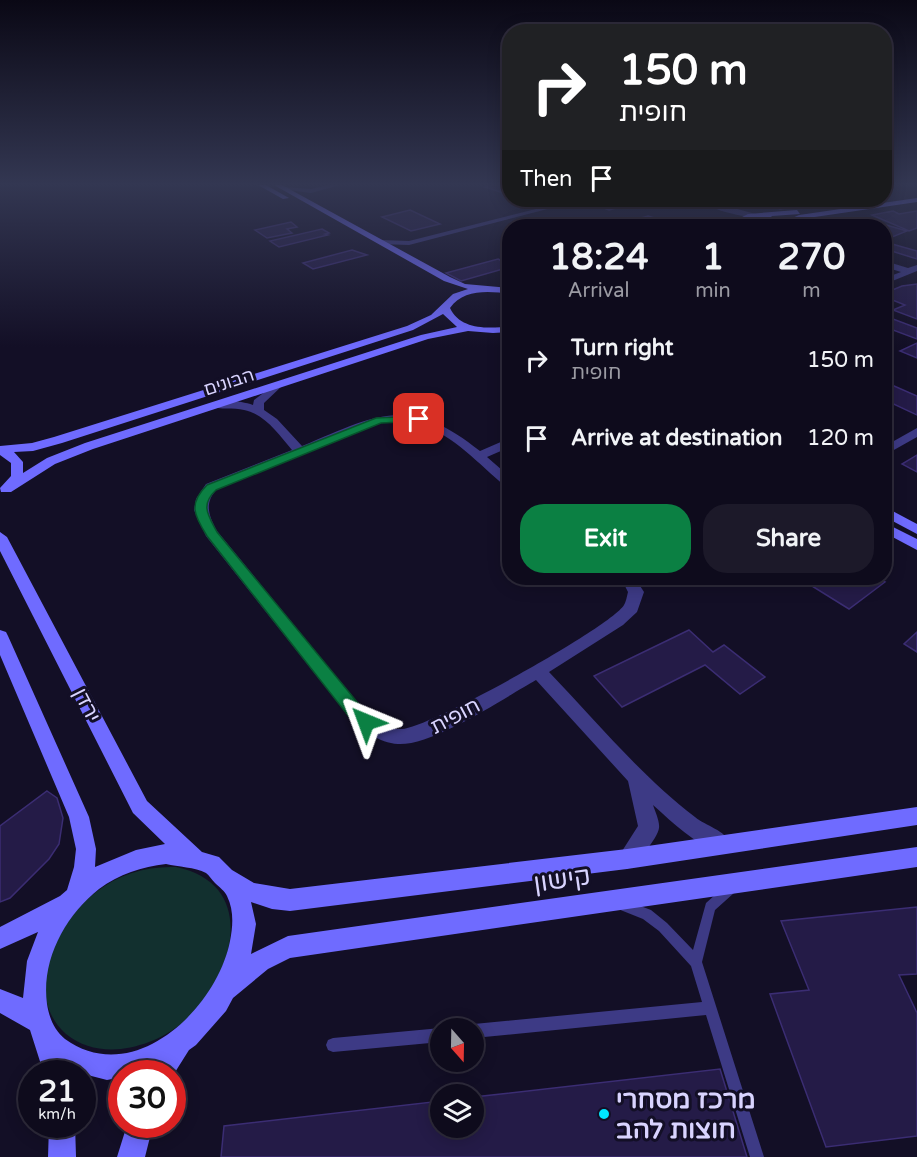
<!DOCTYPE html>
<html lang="en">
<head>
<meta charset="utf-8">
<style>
  :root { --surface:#0e0b1c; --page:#1c1929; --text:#f1f3f6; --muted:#9b9ba3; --line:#2e2b3b; --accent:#0b8043 }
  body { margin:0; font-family:"Varela Round","Noto Sans Hebrew",sans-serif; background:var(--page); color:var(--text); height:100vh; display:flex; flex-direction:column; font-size:22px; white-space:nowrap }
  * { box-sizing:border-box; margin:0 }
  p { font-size:20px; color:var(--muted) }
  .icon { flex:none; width:33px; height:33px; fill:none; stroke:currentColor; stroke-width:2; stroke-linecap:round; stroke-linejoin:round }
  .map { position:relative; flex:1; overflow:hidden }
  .details { position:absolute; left:502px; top:219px; width:390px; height:366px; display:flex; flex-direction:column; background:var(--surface); border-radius:24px; box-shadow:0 3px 15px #0003,0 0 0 2px var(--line) }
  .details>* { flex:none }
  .banner { position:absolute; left:502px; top:24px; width:390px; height:183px; border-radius:24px; box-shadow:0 3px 15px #0003,0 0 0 2px var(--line); background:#202124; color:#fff; overflow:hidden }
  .needle { width:39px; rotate:160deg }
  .controls { position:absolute; left:430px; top:1018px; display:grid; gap:12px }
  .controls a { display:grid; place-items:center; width:54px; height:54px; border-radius:50%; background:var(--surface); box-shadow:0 3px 15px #0003,0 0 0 2px var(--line); font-size:30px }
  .speed { position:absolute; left:18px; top:1060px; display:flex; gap:12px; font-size:30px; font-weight:700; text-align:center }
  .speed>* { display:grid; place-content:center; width:78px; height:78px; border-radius:50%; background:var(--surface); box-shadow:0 3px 15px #0003,0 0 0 2px var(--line); line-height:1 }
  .speed small { font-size:15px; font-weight:400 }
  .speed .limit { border:9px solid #d22; background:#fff; color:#111 }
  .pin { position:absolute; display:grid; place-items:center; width:51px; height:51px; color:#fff; margin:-26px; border-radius:12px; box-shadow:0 3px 9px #0006 }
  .me { position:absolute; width:66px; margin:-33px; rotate:316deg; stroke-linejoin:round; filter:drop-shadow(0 0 4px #0008) }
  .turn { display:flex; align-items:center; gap:21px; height:126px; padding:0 18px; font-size:27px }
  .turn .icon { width:78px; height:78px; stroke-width:2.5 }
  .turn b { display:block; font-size:42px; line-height:51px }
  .then { display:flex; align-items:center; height:57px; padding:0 18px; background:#0003; gap:12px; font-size:22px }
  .eta { display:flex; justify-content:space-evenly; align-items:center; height:102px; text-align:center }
  .eta b { font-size:36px; font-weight:700; line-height:42px }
  .button { display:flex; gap:12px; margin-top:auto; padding:12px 18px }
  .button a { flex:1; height:69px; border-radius:24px; background:var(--accent); color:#fff; font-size:24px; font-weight:700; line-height:69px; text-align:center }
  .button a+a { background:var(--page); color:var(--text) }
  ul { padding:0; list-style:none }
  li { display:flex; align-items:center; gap:18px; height:78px; padding:0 18px }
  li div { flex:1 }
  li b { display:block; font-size:22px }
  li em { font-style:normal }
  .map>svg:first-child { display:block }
</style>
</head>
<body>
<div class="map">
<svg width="917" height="1157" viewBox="0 0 917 1157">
  <rect width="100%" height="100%" fill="#130f26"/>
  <!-- green -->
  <path fill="#12302f" d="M176 867C258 884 235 972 190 1016 172 1034 146 1046 121 1049 101 1051 82 1047 66 1034 21 994 57 922 96 892 119 874 146 866 176 867Z"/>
  <!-- building -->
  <g fill="#241b47" stroke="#3b2d73" stroke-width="1.5">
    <polygon points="492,185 510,185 510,195 485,187"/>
    <polygon points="603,200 647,200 609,210 590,203"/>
    <polygon points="783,200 799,206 780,209 764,202"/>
    <polygon points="799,200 849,200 823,204 816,200 805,202"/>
    <polygon points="410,210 440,224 411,231 382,217"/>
    <polygon points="893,211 899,214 917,211 917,228 909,231 872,215"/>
    <polygon points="648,216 680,226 634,226 624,223"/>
    <polygon points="291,222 297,227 287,229 292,233 267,238 255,230"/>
    <polygon points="879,223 907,231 885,240 885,226 870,226"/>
    <polygon points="322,229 329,233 325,234 328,235 279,247 270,241"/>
    <polygon points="885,242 917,251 917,259 885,249"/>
    <polygon points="352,250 367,255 313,269 303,263"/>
    <polygon points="498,259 510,265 510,267 461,281 446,273"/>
    <polygon points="917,284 917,319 893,310 905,305 885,297 885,293 902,286"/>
    <polygon points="885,316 917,328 917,339 885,327"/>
    <polygon points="917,343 917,358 900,351"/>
    <polygon points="885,382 917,396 917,415 885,400"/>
    <polygon points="917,455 917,472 902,464"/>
    <polygon points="799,578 877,578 885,582 849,609"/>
    <polygon points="689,630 713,652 724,645 765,677 740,694 705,665 622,707 594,676"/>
    <polygon points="917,632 917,652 904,644"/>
    <polygon points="47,791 57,798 63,818 59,844 49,859 10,898 0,902 0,826"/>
    <polygon points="917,907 917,974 899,975 917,1013 917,1136 826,1147 770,994 809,990 781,921"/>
    <polygon points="720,1069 747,1157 221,1157 224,1126 441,1101 441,1128 474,1128 474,1097"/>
  </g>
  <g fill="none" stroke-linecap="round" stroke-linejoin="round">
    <!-- lane -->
    <g fill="#3d3a85" fill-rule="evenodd">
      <polygon points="730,883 734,885 736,889 734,893 715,910 702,962 764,1157 750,1157 706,1015 474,1038 474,1029 468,1029 469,1026 474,1024 702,1002 691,966 659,931 643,919 618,909 616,905 618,901 622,899 651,910 667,923 693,950 706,903 726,885"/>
      <polygon points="441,1028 443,1029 441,1029 441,1042 333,1052 328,1050 326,1045 328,1040 333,1038"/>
    </g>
    <!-- street -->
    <g fill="#3d3a85" fill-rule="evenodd">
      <polygon points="328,185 340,185 311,193 281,189 284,187 311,189"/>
      <polygon points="572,200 582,200 409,245 380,244 376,242 380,240 409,241"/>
      <path d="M695 200H705L759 215C747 221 707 207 695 200Z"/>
      <polygon points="885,261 908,268 917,265 917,271 885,284 885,278 901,272 885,267"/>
      <path d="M278 382 283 385 264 403V410L277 419 302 446C378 414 409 394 480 451L510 438V447L487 457 510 477V487L505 486C479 464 454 436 421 424 383 411 338 439 304 454 275 466 245 478 216 490 204 504 209 516 217 531L362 708C373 717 386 730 402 729 429 728 611 627 624 605 626 602 627 596 628 592L621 578H635L644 592 637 612 623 625 549 672C596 721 641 776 695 817 706 826 725 830 731 844L728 851 721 854C694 843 674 824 653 805 655 811 660 822 659 828 658 838 635 866 627 869L620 866 617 859 638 826 628 781 536 680C504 698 433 746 398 744 379 743 363 730 350 718L206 536 194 510 196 499 206 484 292 450C279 435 265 414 244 410 234 407 219 411 211 405 221 398 241 401 253 405L254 400Z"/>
      <polygon points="917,428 917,437 885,455 885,446"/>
    </g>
    <!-- secondary -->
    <g fill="#6f6bff" fill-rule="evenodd">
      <polygon points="258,185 266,185 289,198 283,199"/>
      <path d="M274 185H282L450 277 465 284 510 288V294C489 291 463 289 450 308 460 330 489 329 510 326V332L493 333 468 331 428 339 93 449 55 464 11 492H1L0 488 11 476V463L0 455V446L32 443 54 437 407 326 431 315 453 294 468 289 444 281ZM443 314 457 327 421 335 85 443 47 458 23 473V462L14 452 33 451 62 443 413 330Z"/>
      <polygon points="917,198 917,202 801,219 785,225 781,223 799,215"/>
      <polygon points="797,210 800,214 772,216 769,219 749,218 743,221 747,226 740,226 734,221 748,214"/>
      <polygon points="885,507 917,524 917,534 885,517"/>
      <polygon points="885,523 917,539 917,550 885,533"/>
      <path d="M0 532 7 537 147 801 202 852 219 857 232 870 254 883 290 889 627 849 917 807V825L627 869 290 911 272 909 251 902 256 924 251 954 288 936 917 847V867L290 958 268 969 233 998 226 1011 196 1045 189 1050 172 1077V1074H147L148 1072 122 1074V1077L107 1080 68 1070 70 1074H44L30 1030 0 1013V989L23 998 27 961 38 932 0 949V927L60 896 67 890 74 867 76 849 69 817 0 655V630L6 632 8 636 89 817 96 849 95 867 136 850 165 844 133 813 0 551ZM166 864C178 867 195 867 206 873 209 875 212 880 215 883 219 887 225 891 227 896 234 910 233 926 230 941 217 1008 134 1089 65 1039 54 1030 49 1017 47 1004 41 960 65 916 99 889 119 874 142 867 166 864Z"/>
      <polygon points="49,1125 75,1125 76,1157 48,1157"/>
      <polygon points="127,1125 153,1125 145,1157 117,1157"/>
    </g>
  </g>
  <!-- sky -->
  <linearGradient id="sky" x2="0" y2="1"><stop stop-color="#0a0815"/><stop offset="0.53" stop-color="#333752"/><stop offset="1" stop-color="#333752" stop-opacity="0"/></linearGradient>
  <rect width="917" height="347" fill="url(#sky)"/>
  <!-- route -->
  <path fill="#0b8043" stroke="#07532c" stroke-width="1.5" d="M419 416 424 419 423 421 381 423 216 490C200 505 208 515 217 532L362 708 374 722 372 726 366 728 350 718 207 536C194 515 188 504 207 485L376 418Z"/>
  <!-- markers -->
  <circle fill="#00e5ff" stroke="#130f26" stroke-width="2" cx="604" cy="1114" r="6"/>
  <g text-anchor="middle" stroke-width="6" stroke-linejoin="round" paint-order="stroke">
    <!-- far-street labels -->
    <g font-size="18" fill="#d9d4ff" stroke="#130f26">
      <text transform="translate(229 382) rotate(-18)" y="6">הבונים</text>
    </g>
    <!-- street labels -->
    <g font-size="21" fill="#d9d4ff" stroke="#130f26">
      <text transform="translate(87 705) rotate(63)" y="7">ירדן</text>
      <text transform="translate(455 716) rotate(-28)" y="7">חופית</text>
    </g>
    <!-- near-street labels -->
    <g font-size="26" fill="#d9d4ff" stroke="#130f26">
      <text transform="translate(562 879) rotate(-8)" y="9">קישון</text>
    </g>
    <!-- near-poi labels -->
    <g font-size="26" font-weight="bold" fill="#d9d4ff" stroke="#130f26" text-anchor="start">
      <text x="616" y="1108">מרכז מסחרי<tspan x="616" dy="30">חוצות להב</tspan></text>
    </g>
  </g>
</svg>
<div class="controls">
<a><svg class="needle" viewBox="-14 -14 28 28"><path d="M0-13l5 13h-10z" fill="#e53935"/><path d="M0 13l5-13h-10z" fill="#9b9ba3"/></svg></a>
<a><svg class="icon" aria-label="layers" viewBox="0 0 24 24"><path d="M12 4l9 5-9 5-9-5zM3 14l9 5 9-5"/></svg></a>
</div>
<div class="speed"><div>21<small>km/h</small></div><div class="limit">30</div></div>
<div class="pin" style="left:419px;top:419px;background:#d93025"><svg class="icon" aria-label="arrive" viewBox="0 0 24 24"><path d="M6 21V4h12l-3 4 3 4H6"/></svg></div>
<svg class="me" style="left:366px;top:722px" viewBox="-20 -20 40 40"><path d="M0-17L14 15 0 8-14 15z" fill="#0b8043" stroke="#fff" stroke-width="4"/></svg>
<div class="banner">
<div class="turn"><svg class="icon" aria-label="right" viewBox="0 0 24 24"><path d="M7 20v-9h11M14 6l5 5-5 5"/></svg><div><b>150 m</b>חופית</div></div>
<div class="then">Then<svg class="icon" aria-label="arrive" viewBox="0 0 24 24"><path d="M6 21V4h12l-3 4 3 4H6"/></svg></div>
</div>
<section class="details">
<div class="eta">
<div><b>18:24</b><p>Arrival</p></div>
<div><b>1</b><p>min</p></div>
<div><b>270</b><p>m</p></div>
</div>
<ul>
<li><svg class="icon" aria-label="right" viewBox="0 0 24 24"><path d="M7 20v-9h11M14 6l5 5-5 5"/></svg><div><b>Turn right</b><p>חופית</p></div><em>150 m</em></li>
<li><svg class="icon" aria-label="arrive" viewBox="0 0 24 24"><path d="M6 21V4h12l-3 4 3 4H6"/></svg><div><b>Arrive at destination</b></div><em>120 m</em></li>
</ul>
<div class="button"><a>Exit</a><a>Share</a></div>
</section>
</div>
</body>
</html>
